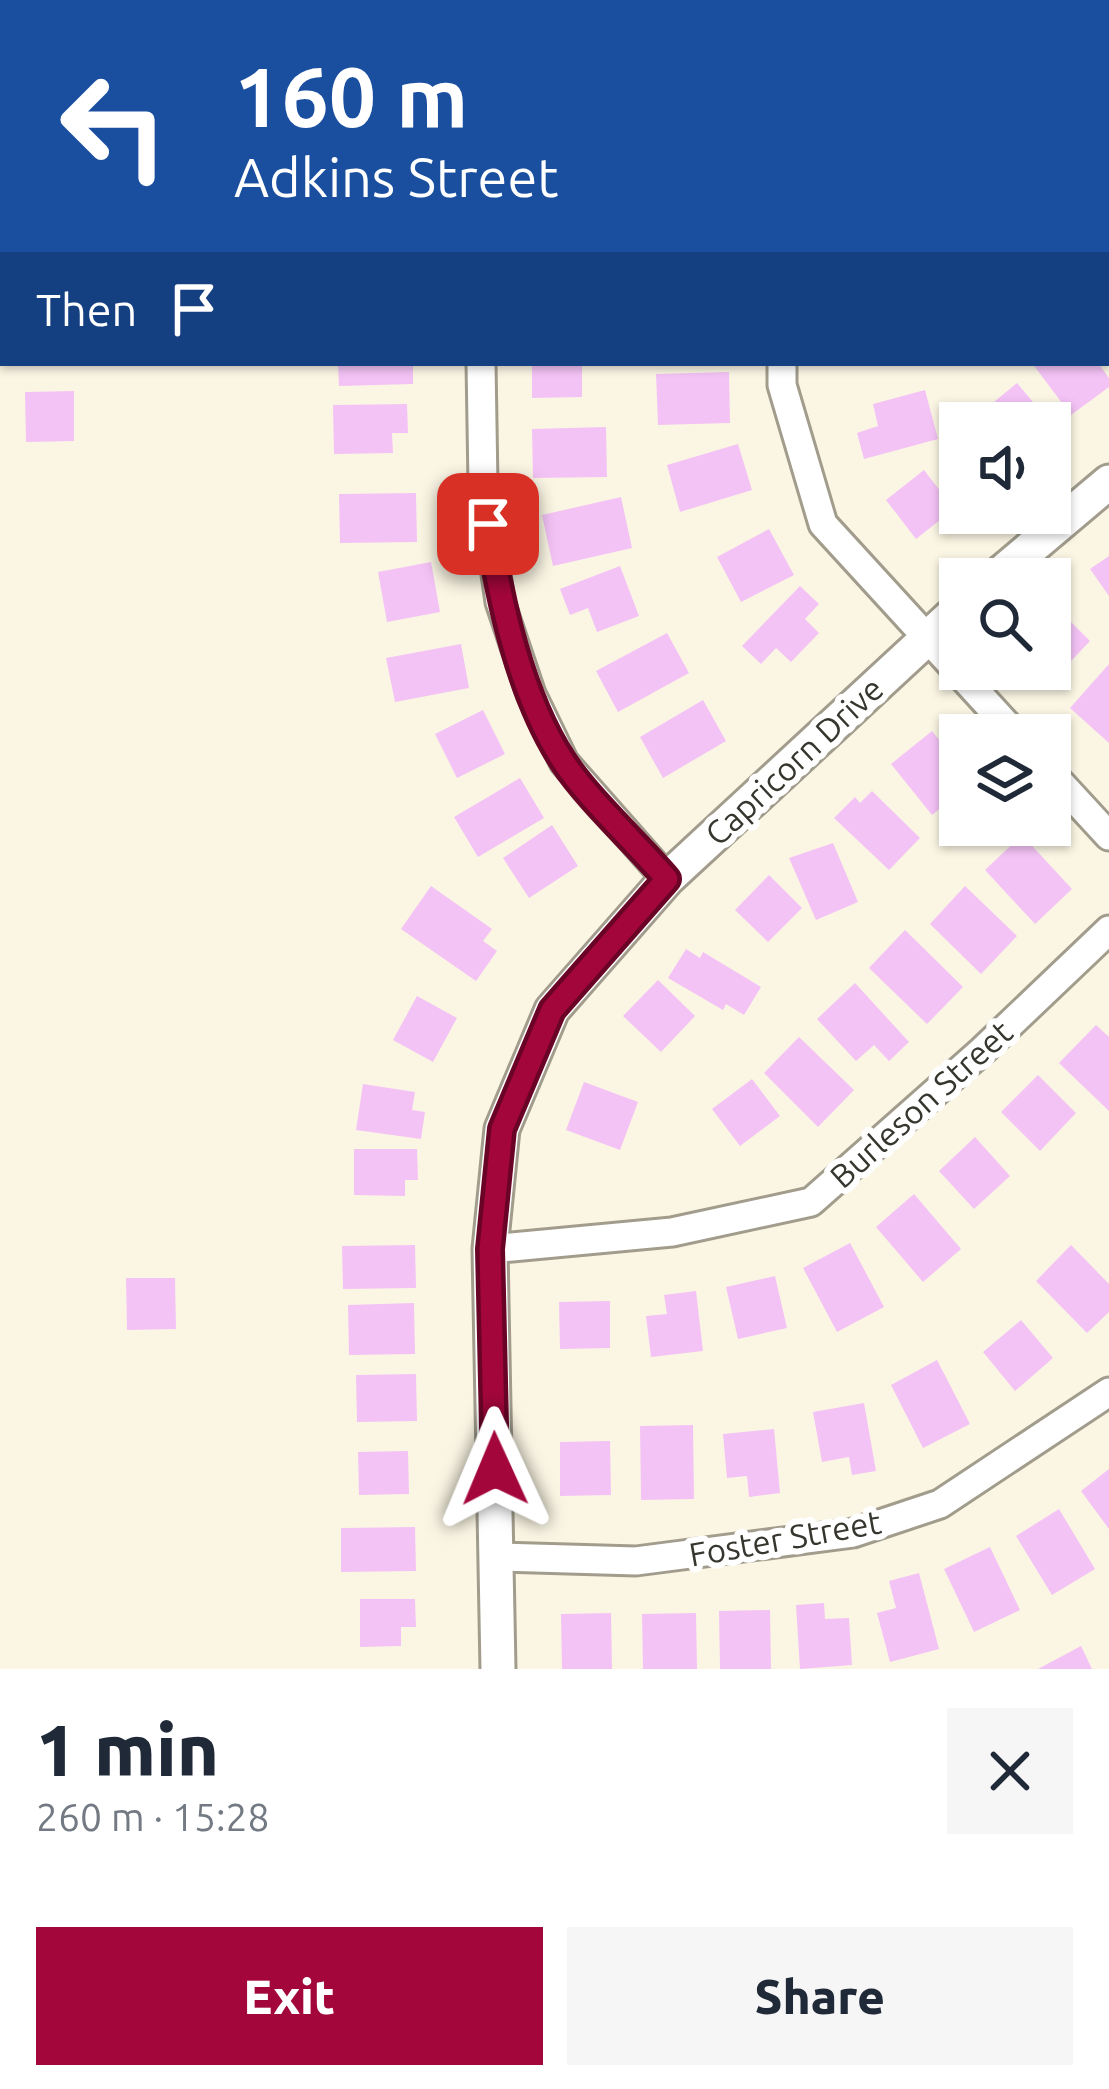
<!DOCTYPE html>
<html lang="en">
<head>
<meta charset="utf-8">
<style>
  :root { --surface:#fff; --page:#f6f6f7; --text:#1f2937; --muted:#747a83; --accent:#a3063b }
  body { margin:0; font-family:Ubuntu,sans-serif; background:var(--page); color:var(--text); height:100vh; display:flex; flex-direction:column; font-size:45px; white-space:nowrap }
  * { box-sizing:border-box; margin:0 }
  p { font-size:39px; color:var(--muted) }
  .icon { flex:none; width:66px; height:66px; fill:none; stroke:currentColor; stroke-width:2; stroke-linecap:round; stroke-linejoin:round }
  .map { position:relative; height:1669px; overflow:hidden }
  .drawer { display:flex; flex-direction:column; background:var(--surface); flex:1 }
  .drawer>* { flex:none }
  .hud { position:absolute; left:0px; top:0px; width:1110px; height:366px; box-shadow:0 3px 9px #0004; background:#1a4fa0; color:#fff; overflow:hidden }
  .tools { position:absolute; left:939px; top:402px; display:grid; gap:24px }
  .tools a { display:grid; place-items:center; width:132px; height:132px; border-radius:0px; background:var(--surface); box-shadow:0 3px 9px #0004; font-size:60px }
  .pin { position:absolute; display:grid; place-items:center; width:102px; height:102px; color:#fff; margin:-51px; border-radius:24px; box-shadow:0 6px 18px #0006 }
  .me { position:absolute; width:132px; margin:-66px; rotate:359deg; stroke-linejoin:round; filter:drop-shadow(0 0 9px #0008) }
  .turn { display:flex; align-items:center; gap:42px; height:252px; padding:0 36px; font-size:54px }
  .turn .icon { width:156px; height:156px; stroke-width:2.5 }
  .turn b { display:block; font-size:84px; line-height:102px }
  .then { display:flex; align-items:center; height:114px; padding:0 36px; background:#0003; gap:24px; font-size:45px }
  .round { display:grid; place-items:center; flex:none; width:126px; height:126px; border-radius:0px; background:var(--page) }
  .summary { display:flex; align-items:center; justify-content:space-between; height:204px; padding:0 36px }
  h1 { font-size:72px; font-weight:800; line-height:90px }
  .primary-button { display:flex; gap:24px; margin-top:auto; padding:24px 36px }
  .primary-button a { flex:1; height:138px; border-radius:0px; background:var(--accent); color:#fff; font-size:48px; font-weight:800; line-height:138px; text-align:center }
  .primary-button a+a { background:var(--page); color:var(--text) }
  .map>svg:first-child { display:block }
</style>
</head>
<body>
<div class="map">
<svg width="1109" height="1669" viewBox="0 0 1109 1669">
  <rect width="100%" height="100%" fill="#fbf6e4"/>
  <!-- building -->
  <g fill="#f4c3f6">
    <polygon points="338,363 413,363 413,384 339,386"/>
    <polygon points="532,363 582,363 582,397 532,398"/>
    <polygon points="1032,363 1098,363 1109,378 1109,387 1071,415"/>
    <polygon points="729,372 730,423 658,425 656,374"/>
    <polygon points="1017,383 1058,432 1050,439 1050,423 991,423 982,412"/>
    <polygon points="925,390 938,439 864,459 857,433 878,426 873,404"/>
    <polygon points="74,391 74,441 26,442 25,392"/>
    <polygon points="407,404 408,433 392,433 393,453 334,454 333,405"/>
    <polygon points="606,427 607,477 533,478 532,429"/>
    <polygon points="738,444 752,490 680,512 667,465"/>
    <polygon points="924,470 954,509 916,539 886,500"/>
    <polygon points="416,493 417,542 340,543 339,494"/>
    <polygon points="621,497 632,548 553,566 542,515"/>
    <polygon points="769,529 794,575 741,602 717,557"/>
    <polygon points="1109,556 1109,596 1090,569"/>
    <polygon points="431,562 440,612 387,622 378,572"/>
    <polygon points="620,566 639,616 597,632 588,608 570,615 560,589"/>
    <polygon points="800,586 819,604 805,619 819,633 791,662 776,648 761,664 742,646"/>
    <polygon points="1054,605 1090,641 1052,681 1039,669 1050,669 1050,610"/>
    <polygon points="667,633 689,673 618,712 596,671"/>
    <polygon points="461,644 469,688 395,702 386,658"/>
    <polygon points="1109,664 1109,743 1070,708"/>
    <polygon points="703,700 726,741 663,778 640,737"/>
    <polygon points="483,710 505,754 457,778 435,734"/>
    <polygon points="932,731 960,766 960,792 932,815 891,764"/>
    <polygon points="520,778 544,818 478,857 454,817"/>
    <polygon points="872,791 920,838 889,870 834,818 855,797 860,803"/>
    <polygon points="552,825 578,866 529,898 503,858"/>
    <polygon points="1022,835 1072,889 1035,924 985,870"/>
    <polygon points="833,843 858,902 816,920 789,858"/>
    <polygon points="769,875 802,908 768,942 735,910"/>
    <polygon points="431,886 492,929 483,941 497,951 476,981 401,929"/>
    <polygon points="965,886 1017,936 981,974 930,924"/>
    <polygon points="905,930 963,987 927,1024 869,968"/>
    <polygon points="686,949 700,958 703,952 761,987 744,1015 726,1004 723,1010 668,978"/>
    <polygon points="658,980 695,1016 661,1052 623,1016"/>
    <polygon points="855,983 909,1042 889,1061 874,1045 856,1061 817,1019"/>
    <polygon points="417,996 457,1018 433,1062 393,1040"/>
    <polygon points="1096,1025 1109,1037 1109,1111 1059,1063"/>
    <polygon points="799,1037 854,1090 818,1127 764,1073"/>
    <polygon points="1038,1075 1076,1113 1040,1151 1001,1112"/>
    <polygon points="752,1079 780,1116 740,1146 712,1109"/>
    <polygon points="584,1082 638,1102 620,1150 566,1130"/>
    <polygon points="363,1084 415,1092 412,1110 425,1112 421,1139 356,1130"/>
    <polygon points="975,1137 1010,1176 974,1209 939,1171"/>
    <polygon points="354,1149 417,1149 418,1180 405,1180 405,1196 354,1195"/>
    <polygon points="914,1194 961,1249 923,1282 876,1227"/>
    <polygon points="850,1243 884,1307 837,1332 803,1268"/>
    <polygon points="415,1245 416,1288 343,1289 342,1246"/>
    <polygon points="1071,1245 1109,1284 1109,1312 1087,1333 1036,1281"/>
    <polygon points="775,1276 787,1328 738,1339 726,1287"/>
    <polygon points="126,1278 175,1278 176,1329 127,1330"/>
    <polygon points="696,1291 703,1351 651,1357 646,1316 667,1314 664,1295"/>
    <polygon points="610,1301 610,1348 560,1349 559,1302"/>
    <polygon points="414,1303 415,1354 349,1355 348,1305"/>
    <polygon points="1021,1320 1053,1358 1015,1391 983,1352"/>
    <polygon points="937,1360 970,1424 923,1448 891,1385"/>
    <polygon points="416,1374 417,1421 357,1422 356,1375"/>
    <polygon points="864,1403 876,1471 852,1475 849,1457 822,1462 813,1412"/>
    <polygon points="693,1425 694,1499 641,1500 640,1426"/>
    <polygon points="774,1429 780,1493 749,1497 747,1476 727,1478 723,1434"/>
    <polygon points="610,1441 611,1495 560,1496 560,1442"/>
    <polygon points="408,1451 409,1494 359,1495 358,1452"/>
    <polygon points="1109,1469 1109,1529 1081,1491"/>
    <polygon points="1059,1509 1095,1569 1052,1595 1016,1536"/>
    <polygon points="415,1527 416,1571 341,1572 341,1528"/>
    <polygon points="990,1547 1020,1610 974,1632 944,1569"/>
    <polygon points="919,1573 939,1649 890,1662 877,1613 896,1608 889,1581"/>
    <polygon points="360,1599 415,1599 416,1627 401,1627 401,1646 360,1647"/>
    <polygon points="824,1603 825,1619 849,1618 852,1665 800,1669 796,1605"/>
    <polygon points="770,1610 771,1669 720,1669 719,1611"/>
    <polygon points="611,1613 612,1669 562,1669 561,1614"/>
    <polygon points="696,1613 697,1669 643,1669 642,1614"/>
    <polygon points="1081,1646 1092,1669 1038,1669"/>
  </g>
  <g fill="none" stroke-linecap="round" stroke-linejoin="round">
    <defs>
      <g id="minor">
        <polyline points="475,0 475,3"/>
        <polyline points="778,0 778,3"/>
        <polyline points="1107,47 1109,46"/>
        <polyline points="481,363 483,485 500,602 531,694 564,762 667,879"/>
        <polyline points="782,363 782,385 823,524 1016,735"/>
        <polyline points="1050,772 1109,836"/>
        <polyline points="490,1249 672,1232 811,1202 983,1050 1109,930"/>
        <polyline points="497,1557 636,1561 853,1533 940,1504 1109,1392"/>
      </g>
      <g id="tertiary">
        <polyline points="994,579 1109,482"/>
        <polyline points="498,1669 490,1249 502,1129 552,1010 667,879 960,608"/>
      </g>
    </defs>
    <!-- minor casing -->
    <use href="#minor" stroke="#a19c8c" stroke-width="33"/>
    <!-- tertiary casing -->
    <use href="#tertiary" stroke="#a19c8c" stroke-width="39"/>
    <!-- minor -->
    <use href="#minor" stroke="#fff" stroke-width="27"/>
    <!-- tertiary -->
    <use href="#tertiary" stroke="#fff" stroke-width="33"/>
  </g>
  <g fill="none" stroke-linecap="round" stroke-linejoin="round">
    <defs>
      <path id="route" d="M488 524C500 601 520 695 563 761 587 798 637 844 667 879L552 1010 502 1129 490 1249 495 1469"/>
    </defs>
    <!-- route casing -->
    <use href="#route" stroke="#6a0426" stroke-width="30"/>
    <!-- route -->
    <use href="#route" stroke="#a3063b" stroke-width="21"/>
  </g>
  <g text-anchor="middle" stroke-width="12" stroke-linejoin="round" paint-order="stroke">
    <!-- street labels -->
    <g font-size="33" fill="#36352e" stroke="#fff">
      <text transform="translate(794 761) rotate(-43)" y="12">Capricorn Drive</text>
      <text transform="translate(921 1104) rotate(-42)" y="12">Burleson Street</text>
      <text transform="translate(785 1538) rotate(-10)" y="12">Foster Street</text>
    </g>
  </g>
</svg>
<div class="tools">
<a><svg class="icon" aria-label="sound" viewBox="0 0 24 24"><path d="M4 9h4l5-4v14l-5-4H4zM17 9q2 3 0 6"/></svg></a>
<a><svg class="icon" aria-label="search" viewBox="0 0 24 24"><circle cx="10" cy="10" r="6"/><path d="M15 15l6 6"/></svg></a>
<a><svg class="icon" aria-label="layers" viewBox="0 0 24 24"><path d="M12 4l9 5-9 5-9-5zM3 14l9 5 9-5"/></svg></a>
</div>
<div class="pin" style="left:488px;top:524px;background:#d93025"><svg class="icon" aria-label="arrive" viewBox="0 0 24 24"><path d="M6 21V4h12l-3 4 3 4H6"/></svg></div>
<svg class="me" style="left:495px;top:1469px" viewBox="-20 -20 40 40"><path d="M0-17L14 15 0 8-14 15z" fill="#a3063b" stroke="#fff" stroke-width="4"/></svg>
<div class="hud">
<div class="turn"><svg class="icon" aria-label="left" viewBox="0 0 24 24"><path d="M17 20v-9H6M10 6l-5 5 5 5"/></svg><div><b>160 m</b>Adkins Street</div></div>
<div class="then">Then<svg class="icon" aria-label="arrive" viewBox="0 0 24 24"><path d="M6 21V4h12l-3 4 3 4H6"/></svg></div>
</div>
</div>
<section class="drawer">
<div class="summary"><div><h1>1 min</h1><p>260 m · 15:28</p></div><a class="round"><svg class="icon" aria-label="close" viewBox="0 0 24 24"><path d="M6 6l12 12M18 6L6 18"/></svg></a></div>
<div class="primary-button"><a>Exit</a><a>Share</a></div>
</section>
</body>
</html>
